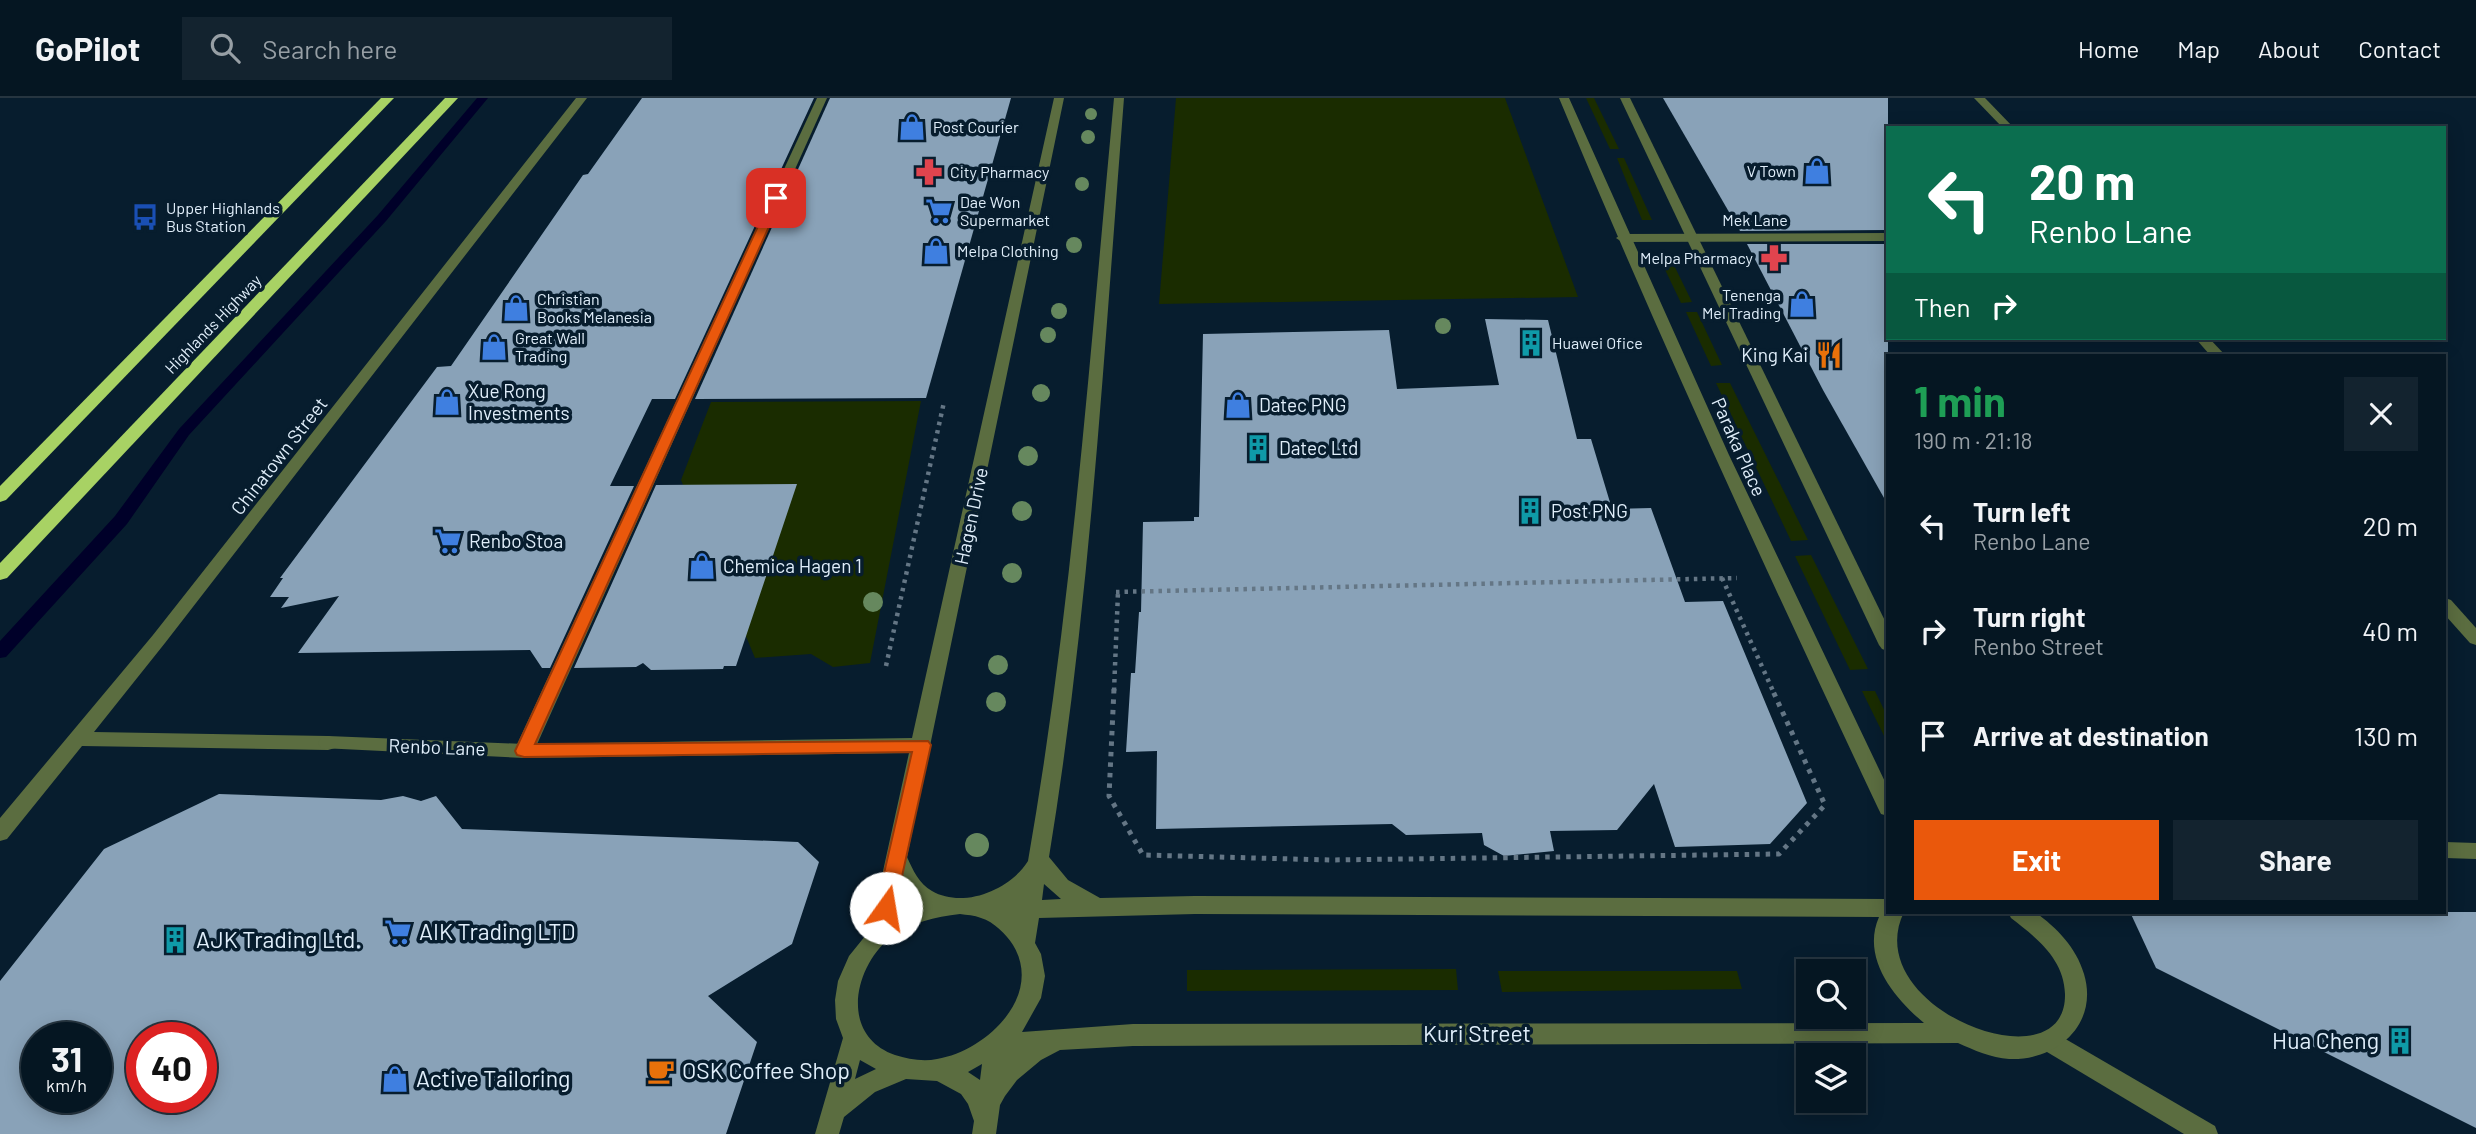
<!DOCTYPE html>
<html lang="en">
<head>
<meta charset="utf-8">
<style>
  :root { --surface:#051622; --page:#13232f; --text:#f1f3f6; --muted:#979fa5; --line:#263540; --accent:#ea580c }
  body { margin:0; font-family:Barlow,sans-serif; background:var(--page); color:var(--text); height:100vh; display:flex; flex-direction:column; font-size:26px; white-space:nowrap }
  * { box-sizing:border-box; margin:0 }
  p { font-size:23px; color:var(--muted) }
  .icon { flex:none; width:38px; height:38px; fill:none; stroke:currentColor; stroke-width:2; stroke-linecap:round; stroke-linejoin:round }
  .map { position:relative; flex:1; overflow:hidden }
  .drawer { position:absolute; left:1886px; top:256px; width:560px; height:560px; display:flex; flex-direction:column; background:var(--surface); border-radius:0px; box-shadow:0 4px 18px #0003,0 0 0 2px var(--line) }
  .drawer>* { flex:none }
  .top-card { position:absolute; left:1886px; top:28px; width:560px; height:214px; border-radius:0px; box-shadow:0 4px 18px #0003,0 0 0 2px var(--line); background:#0b6e4f; color:#fff; overflow:hidden }
  .tools { position:absolute; left:1796px; top:861px; display:grid; gap:14px }
  .tools a { display:grid; place-items:center; width:70px; height:70px; border-radius:0px; background:var(--surface); box-shadow:0 4px 18px #0003,0 0 0 2px var(--line); font-size:35px }
  .speed { position:absolute; left:21px; top:924px; display:flex; gap:14px; font-size:35px; font-weight:700; text-align:center }
  .speed>* { display:grid; place-content:center; width:91px; height:91px; border-radius:50%; background:var(--surface); box-shadow:0 4px 18px #0003,0 0 0 2px var(--line); line-height:1 }
  .speed small { font-size:18px; font-weight:400 }
  .speed .limit { border:10px solid #d22; background:#fff; color:#111 }
  .pin { position:absolute; display:grid; place-items:center; width:60px; height:60px; color:#fff; margin:-30px; border-radius:14px; box-shadow:0 4px 10px #0006 }
  .me { position:absolute; width:77px; margin:-38px; rotate:13deg; stroke-linejoin:round; filter:drop-shadow(0 0 5px #0008) }
  .turn { display:flex; align-items:center; gap:24px; height:147px; padding:0 28px; font-size:32px }
  .turn .icon { width:91px; height:91px; stroke-width:2.5 }
  .turn b { display:block; font-size:49px; line-height:60px }
  .then { display:flex; align-items:center; height:66px; padding:0 28px; background:#0003; gap:14px; font-size:26px }
  .round { display:grid; place-items:center; flex:none; width:74px; height:74px; border-radius:0px; background:var(--page) }
  .head { display:flex; align-items:center; justify-content:space-between; height:119px; padding:0 28px }
  h1 { font-size:42px; font-weight:700; line-height:52px; color:#1e9e55 }
  .primary-button { display:flex; gap:14px; margin-top:auto; padding:14px 28px }
  .primary-button a { flex:1; height:80px; border-radius:0px; background:var(--accent); color:#fff; font-size:28px; font-weight:700; line-height:80px; text-align:center }
  .primary-button a+a { background:var(--page); color:var(--text) }
  ul { padding:0; list-style:none }
  li { display:flex; align-items:center; gap:21px; height:105px; padding:0 28px }
  li div { flex:1 }
  li b { display:block; font-size:26px }
  li em { font-style:normal }
  header { display:flex; align-items:center; gap:42px; box-sizing:border-box; height:98px; padding:0 35px; background:var(--surface); border-bottom:2px solid var(--line) }
  header strong { font-size:33px }
  nav { display:flex; gap:38px; margin-inline-start:auto; font-size:24px }
  .search { width:490px; height:63px; background:var(--page); display:flex; align-items:center; gap:18px; box-sizing:border-box; padding:0 24px; border-radius:0px; color:var(--muted); font-size:26px }
  .map>svg:first-child { display:block }
</style>
</head>
<body>
<header>
<strong>GoPilot</strong>
<div class="search"><svg class="icon" aria-label="search" viewBox="0 0 24 24"><circle cx="10" cy="10" r="6"/><path d="M15 15l6 6"/></svg>Search here</div>
<nav><a>Home</a><a>Map</a><a>About</a><a>Contact</a></nav>
</header>
<div class="map">
<svg width="2476" height="1036" viewBox="0 0 2476 1036">
  <rect width="100%" height="100%" fill="#071d2e"/>
  <!-- green -->
  <g fill="#1a2c00">
    <polygon points="1176,0 1505,0 1578,199 1159,206"/>
    <polygon points="1586,0 1594,0 1619,51 1610,51"/>
    <polygon points="1617,60 1624,60 1652,122 1642,122"/>
    <polygon points="1658,157 1669,157 1692,204 1681,205"/>
    <polygon points="1686,214 1697,214 1722,267 1711,268"/>
    <polygon points="1716,285 1730,285 1808,442 1791,443"/>
    <polygon points="921,303 870,565 833,569 811,556 755,560 681,382 711,304"/>
    <polygon points="1811,457 1868,571 1850,572 1795,458"/>
    <polygon points="1862,593 1875,593 1888,620 1888,646"/>
    <polygon points="1456,871 1458,892 1187,893 1187,872"/>
    <polygon points="1498,873 1737,873 1742,891 1502,894"/>
  </g>
  <g fill="none" stroke-linecap="round" stroke-linejoin="round">
    <!-- stream -->
    <polygon fill="#000029" fill-rule="evenodd" points="477,0 488,0 386,123 189,337 127,426 6,559 0,560 0,543 115,418 179,331 378,117"/>
  </g>
  <!-- building -->
  <g fill="#89a2b8" fill-rule="evenodd">
    <polygon points="642,0 814,0 675,301 652,301 610,388 634,388 550,570 542,570 530,552 298,555 339,498 281,510 289,499 270,499 283,480 280,480 437,269 451,268 583,77 588,76"/>
    <polygon points="830,0 1011,0 926,300 695,301"/>
    <polygon points="1663,0 1888,0 1888,132 1740,133"/>
    <polygon points="1747,146 1888,146 1888,407 1823,292"/>
    <polygon points="1485,221 1548,222 1577,341 1591,341 1612,411 1651,410 1685,504 1723,503 1807,705 1770,746 1675,749 1654,686 1617,732 1550,733 1554,753 1504,758 1484,747 1482,735 1406,737 1392,726 1156,731 1157,653 1126,654 1131,575 1135,575 1139,514 1141,514 1143,424 1194,423 1194,419 1199,419 1203,236 1389,232 1397,291 1499,287"/>
    <polygon points="797,386 736,568 724,568 723,571 651,572 643,565 636,569 574,570 656,387"/>
    <path d="M219 696 381 702 403 698 421 703 436 698 462 731 798 744 819 764 792 846 708 898 757 944 726 1036H0V883L104 751ZM37 940H96V999H37ZM142 940H201V999H142Z"/>
    <polygon points="2130,814 2476,814 2476,1030 2156,870"/>
  </g>
  <g fill="none" stroke-linecap="round" stroke-linejoin="round">
    <!-- path-far1 -->
    <g stroke="#647685" stroke-width="4.5" stroke-dasharray="3.5 5" stroke-linecap="butt">
      <polyline points="1722,480 1773,593"/>
      <polyline points="1116,494 1737,480"/>
      <polyline points="886,568 944,304"/>
      <polyline points="1114,593 1118,494"/>
    </g>
    <!-- path -->
    <polyline stroke="#647685" stroke-width="5" stroke-dasharray="4.5 6" stroke-linecap="butt" points="1114,591 1109,698 1143,757 1330,762 1779,756 1825,707 1772,591"/>
    <!-- service -->
    <polygon fill="#5b6d40" fill-rule="evenodd" points="817,0 827,0 534,653 531,658 524,660 517,658 514,653"/>
    <!-- minor -->
    <g fill="#5b6d40" fill-rule="evenodd">
      <polygon points="576,0 587,0 165,545 94,634 328,638 335,640 338,645 335,650 328,652 82,648 7,741 0,743 0,720 153,537"/>
      <polygon points="1888,135 1888,143 1622,144 1616,140 1622,136"/>
      <polygon points="2445,744 2476,745 2476,761 2445,760"/>
      <polygon points="2050,932 2215,1028 2218,1036 2184,1036 2042,951 2038,943 2042,935"/>
    </g>
    <!-- tertiary -->
    <g fill="#5b6d40" fill-rule="evenodd">
      <path d="M1054 0H1064L907 759C913 772 919 786 932 793 963 811 1010 792 1028 763 1072 511 1090 255 1114 0H1124C1104 253 1090 508 1049 759L1068 782 1100 800 1195 798 1888 801V814H1904C1857 910 2067 991 2065 896 2064 861 2037 840 2011 820L2008 814H2035C2057 830 2076 849 2084 876 2099 926 2057 963 2009 961 1991 960 1974 952 1958 945L1133 948 1060 952 1041 962 1017 982 1005 998 1000 1007 996 1036H972L974 1023 968 1006 961 996 937 983 906 981 875 994 844 1019 839 1036H815L843 940 836 921 835 902 838 883 849 858 870 832 909 655 524 660 321 650 318 645 321 640 328 638 524 646 912 640ZM1044 786 1061 801 1042 802ZM901 788 918 806 895 815ZM960 816C967 817 974 817 981 820 994 824 1006 836 1013 847 1044 898 986 953 937 961 923 964 908 961 895 957 840 938 853 870 890 840 911 824 935 819 960 816ZM1195 816 1879 819C1861 860 1894 900 1924 925L1133 926 1022 934 1041 900 1045 878 1041 856 1035 845 1039 820ZM860 962 876 971 855 981ZM982 966 980 982 968 974Z"/>
      <path d="M1559 0H1569L1729 357 1888 690V718L1881 716 1878 710C1767 475 1659 240 1559 0Z"/>
      <polygon points="1620,0 1630,0 1888,529 1888,553 1882,551 1879,547"/>
      <polygon points="1974,0 1985,0 2014,30 2003,30"/>
      <polygon points="2195,240 2209,240 2225,257 2210,257"/>
      <polygon points="2445,500 2451,502 2476,530 2476,547 2470,545 2445,517"/>
    </g>
    <!-- trunk -->
    <g fill="#a8d264" fill-rule="evenodd">
      <polygon points="381,0 394,0 6,402 0,404 0,388"/>
      <polygon points="445,0 458,0 7,480 0,482 0,465"/>
    </g>
  </g>
  <!-- trees -->
  <g fill="#66885e">
    <circle cx="1091" cy="16" r="6"/>
    <circle cx="1088" cy="39" r="7"/>
    <circle cx="1082" cy="86" r="7"/>
    <circle cx="1074" cy="147" r="8"/>
    <circle cx="1059" cy="213" r="8"/>
    <circle cx="1443" cy="228" r="8"/>
    <circle cx="1048" cy="237" r="8"/>
    <circle cx="1041" cy="295" r="9"/>
    <circle cx="1028" cy="358" r="10"/>
    <circle cx="1022" cy="413" r="10"/>
    <circle cx="1012" cy="475" r="10"/>
    <circle cx="873" cy="504" r="10"/>
    <circle cx="998" cy="567" r="10"/>
    <circle cx="996" cy="604" r="10"/>
    <circle cx="977" cy="747" r="12"/>
  </g>
  <!-- route -->
  <polygon fill="#ea580c" stroke="#983908" stroke-width="2" points="772,98 782,100 535,646 928,643 931,647 895,810 892,816 886,818 879,816 876,810 912,654 524,659 517,657 515,653"/>
  <!-- icons -->
  <defs>
    <symbol id="shop-bare" viewBox="-9 -9 18 18"><path d="M-5-2.5h2.3a2.7 3.5 0 0 1 5.4 0H5L5.5 6h-11ZM-1.5-2.5h3a1.5 2.3 0 0 0-3 0Z" fill="#3f7fe0" stroke="#071d2e" stroke-width="2.5" paint-order="stroke"/></symbol>
    <symbol id="pharmacy-bare" viewBox="-9 -9 18 18"><path d="M-2-6h4v4h4v4h-4v4h-4v-4h-4v-4h4Z" fill="#e0444e" stroke="#071d2e" stroke-width="2.5" paint-order="stroke"/></symbol>
    <symbol id="supermarket-bare" viewBox="-9 -9 18 18"><path d="M-6-5.5h2.5l.6 2H6L4.5 2H-2.5L-4.4-4H-6ZM-1.5 3.2a1.3 1.3 0 1 0 .1 0ZM3 3.2a1.3 1.3 0 1 0 .1 0Z" fill="#3f7fe0" stroke="#071d2e" stroke-width="2.5" paint-order="stroke"/></symbol>
    <symbol id="bus-bare" viewBox="-9 -9 18 18"><path d="M-5-6H5V4H4V6H2V4H-2V6H-4V4H-5ZM-3.5-4V0h7V-4ZM-3.5 1.2v1.5H-2V1.2ZM2 1.2v1.5H3.5V1.2Z" fill="#1a4fb4" stroke="#071d2e" stroke-width="2.5" paint-order="stroke"/></symbol>
    <symbol id="building-bare" viewBox="-9 -9 18 18"><path d="M-4-6H4V6H1V3H-1V6H-4ZM-2.5-4.3h1.7v1.8h-1.7ZM.8-4.3h1.7v1.8H.8ZM-2.5-1h1.7V.8h-1.7ZM.8-1h1.7V.8H.8Z" fill="#0f9aa8" stroke="#071d2e" stroke-width="2.5" paint-order="stroke"/></symbol>
    <symbol id="restaurant-bare" viewBox="-9 -9 18 18"><path d="M-5-6h1v4h1v-4h1v4h1v-4h1v5L-1.5 .5V6h-2V.5L-5-1ZM5-6V6H3V1.5H1.5Q1.5-4 5-6Z" fill="#e8710a" stroke="#071d2e" stroke-width="2.5" paint-order="stroke"/></symbol>
    <symbol id="cafe-bare" viewBox="-9 -9 18 18"><path d="M-5.5-4.5H6V0H3Q3 3.5 0 3.5H-2.5Q-5.5 3.5-5.5 0ZM3-3.2v2h1.7v-2ZM-6 4.5H4V6H-6Z" fill="#e8710a" stroke="#071d2e" stroke-width="2.5" paint-order="stroke"/></symbol>
  </defs>
  <g fill-rule="evenodd">
    <use href="#shop-bare" x="893" y="10" width="38" height="38"/>
    <use href="#shop-bare" x="1798" y="54" width="38" height="38"/>
    <use href="#pharmacy-bare" x="910" y="55" width="38" height="38"/>
    <use href="#supermarket-bare" x="920" y="94" width="38" height="38"/>
    <use href="#bus-bare" x="126" y="100" width="38" height="38"/>
    <use href="#shop-bare" x="917" y="134" width="38" height="38"/>
    <use href="#pharmacy-bare" x="1755" y="141" width="38" height="38"/>
    <use href="#shop-bare" x="1783" y="187" width="38" height="38"/>
    <use href="#shop-bare" x="497" y="191" width="38" height="38"/>
    <use href="#building-bare" x="1512" y="226" width="38" height="38"/>
    <use href="#shop-bare" x="475" y="230" width="38" height="38"/>
    <use href="#restaurant-bare" x="1810" y="238" width="38" height="38"/>
    <use href="#shop-bare" x="428" y="285" width="38" height="38"/>
    <use href="#shop-bare" x="1219" y="288" width="38" height="38"/>
    <use href="#building-bare" x="1239" y="331" width="38" height="38"/>
    <use href="#building-bare" x="1511" y="394" width="38" height="38"/>
    <use href="#supermarket-bare" x="429" y="424" width="38" height="38"/>
    <use href="#shop-bare" x="683" y="449" width="38" height="38"/>
    <use href="#supermarket-bare" x="379" y="815" width="38" height="38"/>
    <use href="#building-bare" x="156" y="823" width="38" height="38"/>
    <use href="#building-bare" x="2381" y="924" width="38" height="38"/>
    <use href="#cafe-bare" x="642" y="954" width="38" height="38"/>
    <use href="#shop-bare" x="376" y="962" width="38" height="38"/>
  </g>
  <g text-anchor="middle" stroke-width="7" stroke-linejoin="round" paint-order="stroke">
    <!-- far-poi labels -->
    <g font-size="16" fill="#e0eefa" stroke="#071d2e" text-anchor="start">
      <text x="933" y="35">Post Courier</text>
      <text x="1796" y="79" text-anchor="end">V Town</text>
      <text x="950" y="80">City Pharmacy</text>
      <text x="960" y="110">Dae Won<tspan x="960" dy="18">Supermarket</tspan></text>
      <text x="166" y="116">Upper Highlands<tspan x="166" dy="18">Bus Station</tspan></text>
      <text x="957" y="159">Melpa Clothing</text>
      <text x="1753" y="166" text-anchor="end">Melpa Pharmacy</text>
      <text x="1781" y="203" text-anchor="end">Tenenga<tspan x="1781" dy="18">Mel Trading</tspan></text>
      <text x="537" y="207">Christian<tspan x="537" dy="18">Books Melanesia</tspan></text>
      <text x="515" y="246">Great Wall<tspan x="515" dy="18">Trading</tspan></text>
      <text x="1552" y="251">Huawei Ofice</text>
    </g>
    <!-- far-street labels -->
    <g font-size="16" fill="#e0eefa" stroke="#071d2e">
      <text x="1755" y="128">Mek Lane</text>
      <text transform="translate(213 226) rotate(-46)" y="6">Highlands Highway</text>
    </g>
    <!-- poi labels -->
    <g font-size="19" fill="#e0eefa" stroke="#071d2e" text-anchor="start">
      <text x="1808" y="264" text-anchor="end">King Kai</text>
      <text x="468" y="300">Xue Rong<tspan x="468" dy="22">Investments</tspan></text>
      <text x="1259" y="314">Datec PNG</text>
      <text x="1279" y="357">Datec Ltd</text>
      <text x="1551" y="420">Post PNG</text>
      <text x="469" y="450">Renbo Stoa</text>
      <text x="723" y="475">Chemica Hagen 1</text>
    </g>
    <!-- street labels -->
    <g font-size="19" fill="#e0eefa" stroke="#071d2e">
      <text transform="translate(1739 349) rotate(66)" y="7">Paraka Place</text>
      <text transform="translate(279 358) rotate(-52)" y="7">Chinatown Street</text>
      <text transform="translate(971 418) rotate(-78)" y="7">Hagen Drive</text>
      <text transform="translate(437 649) rotate(2)" y="7">Renbo Lane</text>
    </g>
    <!-- near-poi labels -->
    <g font-size="23" fill="#e0eefa" stroke="#071d2e" text-anchor="start">
      <text x="419" y="842">AIK Trading LTD</text>
      <text x="196" y="850">AJK Trading Ltd.</text>
      <text x="2379" y="951" text-anchor="end">Hua Cheng</text>
      <text x="682" y="981">OSK Coffee Shop</text>
      <text x="416" y="989">Active Tailoring</text>
    </g>
    <!-- near-street labels -->
    <g font-size="23" fill="#e0eefa" stroke="#071d2e">
      <text x="1477" y="944">Kuri Street</text>
    </g>
  </g>
</svg>
<div class="tools">
<a><svg class="icon" aria-label="search" viewBox="0 0 24 24"><circle cx="10" cy="10" r="6"/><path d="M15 15l6 6"/></svg></a>
<a><svg class="icon" aria-label="layers" viewBox="0 0 24 24"><path d="M12 4l9 5-9 5-9-5zM3 14l9 5 9-5"/></svg></a>
</div>
<div class="speed"><div>31<small>km/h</small></div><div class="limit">40</div></div>
<div class="pin" style="left:776px;top:100px;background:#d93025"><svg class="icon" aria-label="arrive" viewBox="0 0 24 24"><path d="M6 21V4h12l-3 4 3 4H6"/></svg></div>
<svg class="me" style="left:886px;top:810px" viewBox="-20 -20 40 40"><circle r="19" fill="#fff"/><path d="M0-13L10 11 0 6-10 11z" fill="#ea580c"/></svg>
<div class="top-card">
<div class="turn"><svg class="icon" aria-label="left" viewBox="0 0 24 24"><path d="M17 20v-9H6M10 6l-5 5 5 5"/></svg><div><b>20 m</b>Renbo Lane</div></div>
<div class="then">Then<svg class="icon" aria-label="right" viewBox="0 0 24 24"><path d="M7 20v-9h11M14 6l5 5-5 5"/></svg></div>
</div>
<section class="drawer">
<div class="head"><div><h1>1 min</h1><p>190 m · 21:18</p></div><a class="round"><svg class="icon" aria-label="close" viewBox="0 0 24 24"><path d="M6 6l12 12M18 6L6 18"/></svg></a></div>
<ul>
<li><svg class="icon" aria-label="left" viewBox="0 0 24 24"><path d="M17 20v-9H6M10 6l-5 5 5 5"/></svg><div><b>Turn left</b><p>Renbo Lane</p></div><em>20 m</em></li>
<li><svg class="icon" aria-label="right" viewBox="0 0 24 24"><path d="M7 20v-9h11M14 6l5 5-5 5"/></svg><div><b>Turn right</b><p>Renbo Street</p></div><em>40 m</em></li>
<li><svg class="icon" aria-label="arrive" viewBox="0 0 24 24"><path d="M6 21V4h12l-3 4 3 4H6"/></svg><div><b>Arrive at destination</b></div><em>130 m</em></li>
</ul>
<div class="primary-button"><a>Exit</a><a>Share</a></div>
</section>
</div>
</body>
</html>
